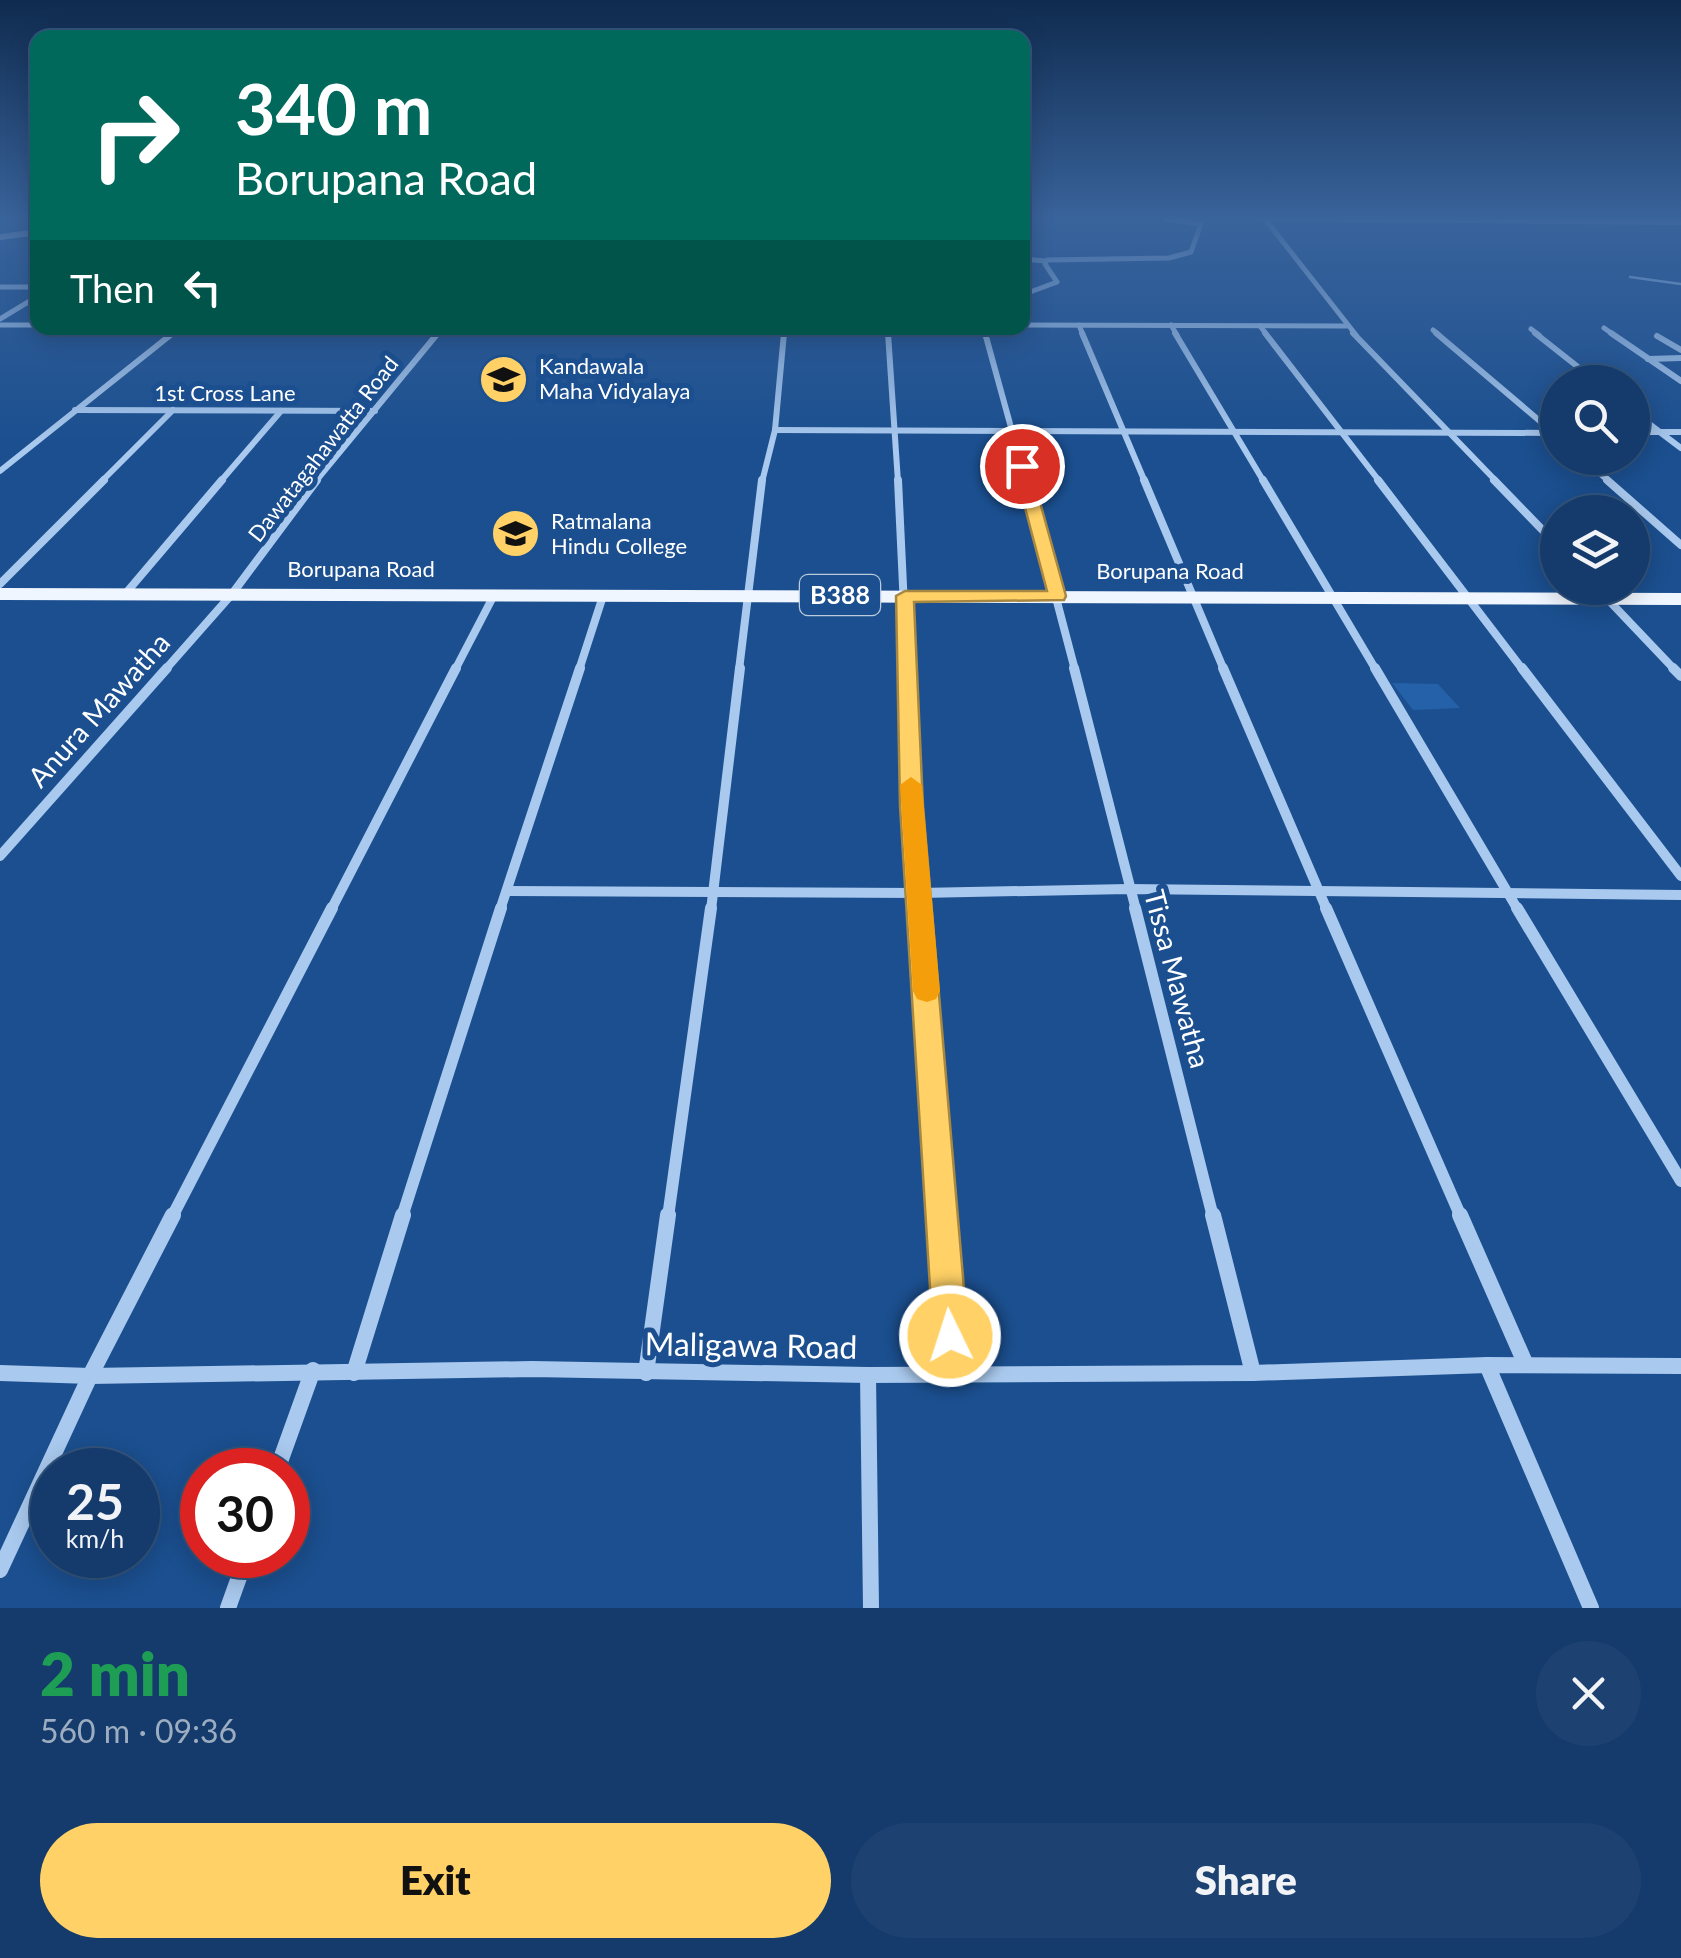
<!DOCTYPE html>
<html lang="en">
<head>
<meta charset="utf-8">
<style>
  :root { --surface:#143b6b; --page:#1d4271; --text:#f1f3f6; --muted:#9dadc1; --line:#33557e; --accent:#ffd166 }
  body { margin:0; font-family:Lato,sans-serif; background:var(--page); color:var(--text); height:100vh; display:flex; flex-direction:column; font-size:38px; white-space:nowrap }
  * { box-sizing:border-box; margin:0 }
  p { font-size:32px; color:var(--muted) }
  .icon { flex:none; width:55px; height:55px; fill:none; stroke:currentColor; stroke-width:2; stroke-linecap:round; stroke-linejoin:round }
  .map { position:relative; height:1608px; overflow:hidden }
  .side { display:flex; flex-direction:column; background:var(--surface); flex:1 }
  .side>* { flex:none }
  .top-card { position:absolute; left:30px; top:30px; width:1000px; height:305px; border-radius:20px; box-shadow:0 5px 25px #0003,0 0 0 2px var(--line); background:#00695c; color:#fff; overflow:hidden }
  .buttons { position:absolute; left:1540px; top:365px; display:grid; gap:20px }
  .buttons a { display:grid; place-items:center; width:110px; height:110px; border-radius:50%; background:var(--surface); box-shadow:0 5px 25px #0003,0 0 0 2px var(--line); font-size:50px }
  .speed { position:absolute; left:30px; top:1448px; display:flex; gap:20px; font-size:50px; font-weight:700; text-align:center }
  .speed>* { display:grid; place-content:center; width:130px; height:130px; border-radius:50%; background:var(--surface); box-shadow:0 5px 25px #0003,0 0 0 2px var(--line); line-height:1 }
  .speed small { font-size:25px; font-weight:400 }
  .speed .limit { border:15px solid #d22; background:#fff; color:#111 }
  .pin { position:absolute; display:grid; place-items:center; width:85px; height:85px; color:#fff; margin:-42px; border:5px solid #fff; border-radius:50%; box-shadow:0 2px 10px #0007 }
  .me { position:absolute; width:110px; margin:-55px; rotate:356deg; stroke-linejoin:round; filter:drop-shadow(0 0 8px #0008) }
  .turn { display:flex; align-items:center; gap:35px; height:210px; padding:0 40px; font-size:45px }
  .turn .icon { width:130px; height:130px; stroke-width:2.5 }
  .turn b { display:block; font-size:70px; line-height:85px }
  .then { display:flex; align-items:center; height:95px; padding:0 40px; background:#0003; gap:20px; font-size:38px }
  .round { display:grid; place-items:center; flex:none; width:105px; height:105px; border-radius:52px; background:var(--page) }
  .overview { display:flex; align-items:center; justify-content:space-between; height:170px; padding:0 40px }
  h1 { font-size:60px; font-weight:800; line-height:75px; color:#1e9e55 }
  .button { display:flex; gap:20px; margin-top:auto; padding:20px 40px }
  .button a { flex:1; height:115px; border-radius:60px; background:var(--accent); color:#111; font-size:40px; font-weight:800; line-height:115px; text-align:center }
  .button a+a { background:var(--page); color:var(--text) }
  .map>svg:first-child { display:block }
</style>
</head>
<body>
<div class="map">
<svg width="1681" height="1608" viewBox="0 0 1681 1608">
  <rect width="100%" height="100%" fill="#1b4f8f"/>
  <!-- green -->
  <polygon fill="#2461a8" points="1392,683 1438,684 1460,708 1413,710"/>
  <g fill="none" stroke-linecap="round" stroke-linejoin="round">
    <!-- stream -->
    <polyline stroke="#9cc4f0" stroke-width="2.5" points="1630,277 1681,284"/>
    <!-- street-far5 -->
    <g stroke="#a9c9ee" stroke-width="5">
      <polyline points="1265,219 1356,335"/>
      <polyline points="1022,259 1046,261"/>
      <polyline points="0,287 38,287"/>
      <polyline points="1022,295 1057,282 1045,264 1047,260 1169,258 1191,252 1201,224 1167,219"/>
      <polyline points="0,319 38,296"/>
      <polyline points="0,325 38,325"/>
      <polyline points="1022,325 1347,326"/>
      <polyline points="1079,325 1083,335"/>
      <polyline points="1171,325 1177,335"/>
      <polyline points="1260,326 1267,335"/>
      <polyline points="888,328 888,335"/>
      <polyline points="984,328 986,335"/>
      <polyline points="1604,328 1614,335"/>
      <polyline points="1531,329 1539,335"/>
      <polyline points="1433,330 1439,335"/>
      <polyline points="170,335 179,328"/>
      <polyline points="436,335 442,328"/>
      <polyline points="783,335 784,328"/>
    </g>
    <!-- street-far4 -->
    <g stroke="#a9c9ee" stroke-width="6">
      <polyline points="888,333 898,482"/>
      <polyline points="985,333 1026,482"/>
      <polyline points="1082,333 1145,482"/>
      <polyline points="1175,333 1264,482"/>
      <polyline points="1265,333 1380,482"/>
      <polyline points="1353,333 1497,482"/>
      <polyline points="1436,333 1554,433"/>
      <polyline points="1535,333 1597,382"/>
      <polyline points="1611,333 1681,381"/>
      <polyline points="1657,336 1681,350"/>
      <polyline points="1648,359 1681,358"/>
      <polyline points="75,410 375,411"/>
      <polyline points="1632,411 1681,448"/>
      <polyline points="775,430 1558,433"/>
      <polyline points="1632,432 1681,432"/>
      <polyline points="1582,458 1610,482"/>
      <polyline points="0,471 173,333"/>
      <polyline points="101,482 173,410"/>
      <polyline points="220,482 281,411"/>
      <polyline points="315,482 438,333"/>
      <polyline points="762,482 775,430 784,333"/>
    </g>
    <!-- street-far3 -->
    <g stroke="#a9c9ee" stroke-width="8">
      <polyline points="898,480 907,670"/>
      <polyline points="1025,480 1075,670"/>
      <polyline points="1144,480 1224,670"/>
      <polyline points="1263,480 1376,670"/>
      <polyline points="1378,480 1523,670"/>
      <polyline points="1494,480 1558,546"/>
      <polyline points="1607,480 1681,545"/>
      <polyline points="0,584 104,480"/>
      <polyline points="1597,588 1675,670"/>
      <polyline points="126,593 222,480"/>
      <polyline points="165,670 232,594 317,480"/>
      <polyline points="455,670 494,595"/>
      <polyline points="579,670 603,596"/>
      <polyline points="739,670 762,480"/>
    </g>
    <!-- street-far2 -->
    <g stroke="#a9c9ee" stroke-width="10">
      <polyline points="907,668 920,910"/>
      <polyline points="1074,668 1136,910"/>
      <polyline points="1223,668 1327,910"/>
      <polyline points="1375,668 1518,910"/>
      <polyline points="1522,668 1681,876"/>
      <polyline points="1673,668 1681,676"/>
      <polyline points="0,856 167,668"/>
      <polyline points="508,891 920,893 1128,889 1681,895"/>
      <polyline points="331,910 456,668"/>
      <polyline points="500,910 580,668"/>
      <polyline points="711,910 740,668"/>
    </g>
    <!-- street-far1 -->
    <g stroke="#a9c9ee" stroke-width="12">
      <polyline points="919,908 942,1217"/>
      <polyline points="1135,908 1213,1217"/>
      <polyline points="1326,908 1461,1217"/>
      <polyline points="1517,908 1681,1181"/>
      <polyline points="172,1217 332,908"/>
      <polyline points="402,1217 501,908"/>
      <polyline points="668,1217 711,908"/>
    </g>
    <!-- street -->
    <g stroke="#a9c9ee" stroke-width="16">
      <polyline points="942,1215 953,1373"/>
      <polyline points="1213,1215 1253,1373"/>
      <polyline points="1460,1215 1526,1365"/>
      <polyline points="1487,1365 1591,1608"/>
      <polyline points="0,1373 90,1376 532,1369 868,1375 1253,1373 1487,1365 1681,1366"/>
      <polyline points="354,1373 403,1215"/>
      <polyline points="646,1373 668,1215"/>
      <polyline points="868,1375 871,1608"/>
      <polyline points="277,1470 313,1370"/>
      <polyline points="0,1570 90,1376 173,1215"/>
      <polyline points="228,1608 247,1555"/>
    </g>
    <!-- secondary -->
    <polygon fill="#d6e6fa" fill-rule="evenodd" points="1259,219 1681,219 1681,225 1263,221"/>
    <!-- primary -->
    <g fill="#f0f6ff" fill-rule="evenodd">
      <polygon points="38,229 38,235 0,240 0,234"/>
      <polygon points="0,588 1681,593 1681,605 0,600"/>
    </g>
  </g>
  <!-- sky -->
  <linearGradient id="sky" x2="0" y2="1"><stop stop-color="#0f2b4f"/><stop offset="0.49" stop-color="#39639b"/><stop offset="1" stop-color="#39639b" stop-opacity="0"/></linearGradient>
  <rect width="1681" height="444" fill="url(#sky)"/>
  <!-- route -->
  <polygon fill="#ffd166" stroke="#a68842" stroke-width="2.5" points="1022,461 1030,466 1066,596 1064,600 914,602 923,806 968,1336 963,1349 950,1354 938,1349 933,1336 900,806 896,596 905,591 1047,591 1014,466"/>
  <!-- slow -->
  <polygon fill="#f59e0b" points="911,777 922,785 940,991 936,999 927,1002 917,999 913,991 900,785"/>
  <!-- icons -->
  <defs>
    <symbol id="school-disc" viewBox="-11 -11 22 22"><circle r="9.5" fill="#ffd166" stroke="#1b4f8f"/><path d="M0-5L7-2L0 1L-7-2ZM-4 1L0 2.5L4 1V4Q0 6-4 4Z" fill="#111"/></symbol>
  </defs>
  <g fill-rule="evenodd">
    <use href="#school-disc" x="476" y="352" width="55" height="55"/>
    <use href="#school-disc" x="488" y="506" width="55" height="55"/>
  </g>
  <g text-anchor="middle" stroke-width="10" stroke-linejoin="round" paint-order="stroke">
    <!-- far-poi labels -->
    <g font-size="22" fill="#fff" stroke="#1b4f8f" text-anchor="start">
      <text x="539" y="374">Kandawala<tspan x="539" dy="25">Maha Vidyalaya</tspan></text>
      <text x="551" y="529">Ratmalana<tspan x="551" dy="25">Hindu College</tspan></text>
    </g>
    <!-- far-street labels -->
    <g font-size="22" fill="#fff" stroke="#1b4f8f">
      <text x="225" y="401">1st Cross Lane</text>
      <text transform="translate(323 449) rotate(-52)" y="8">Dawatagahawatta Road</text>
      <text x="361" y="577">Borupana Road</text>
      <text x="1170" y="579">Borupana Road</text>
    </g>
    <!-- shield labels -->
    <rect fill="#1b4f8f" stroke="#bbcadd" stroke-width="2.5" x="800" y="575" width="80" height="40" rx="8"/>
    <g font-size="25" font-weight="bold" fill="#fff">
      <text x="840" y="604">B388</text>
    </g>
    <!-- street labels -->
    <g font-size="28" fill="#fff" stroke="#1b4f8f">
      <text transform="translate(99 710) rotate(-48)" y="10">Anura Mawatha</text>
      <text transform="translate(1177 979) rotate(75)" y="10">Tissa Mawatha</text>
    </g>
    <!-- near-street labels -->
    <g font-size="32" fill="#fff" stroke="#1b4f8f">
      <text transform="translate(751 1346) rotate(1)" y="11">Maligawa Road</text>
    </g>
  </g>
</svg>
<div class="buttons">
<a><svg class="icon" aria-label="search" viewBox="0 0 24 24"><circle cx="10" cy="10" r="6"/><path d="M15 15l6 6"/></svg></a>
<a><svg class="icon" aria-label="layers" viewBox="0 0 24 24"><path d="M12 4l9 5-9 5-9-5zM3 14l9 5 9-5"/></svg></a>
</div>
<div class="speed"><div>25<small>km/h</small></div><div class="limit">30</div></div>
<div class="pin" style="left:1022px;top:466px;background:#d93025"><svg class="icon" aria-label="arrive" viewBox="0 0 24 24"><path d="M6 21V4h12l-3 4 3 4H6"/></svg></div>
<svg class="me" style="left:950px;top:1336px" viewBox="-20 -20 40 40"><circle r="17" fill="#ffd166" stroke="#fff" stroke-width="3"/><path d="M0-11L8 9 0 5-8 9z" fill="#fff"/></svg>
<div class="top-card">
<div class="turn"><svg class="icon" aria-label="right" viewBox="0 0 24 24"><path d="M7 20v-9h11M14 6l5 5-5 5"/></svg><div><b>340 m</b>Borupana Road</div></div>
<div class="then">Then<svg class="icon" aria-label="left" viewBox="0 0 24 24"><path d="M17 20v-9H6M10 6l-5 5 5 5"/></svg></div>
</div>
</div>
<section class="side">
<div class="overview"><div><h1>2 min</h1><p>560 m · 09:36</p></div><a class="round"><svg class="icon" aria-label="close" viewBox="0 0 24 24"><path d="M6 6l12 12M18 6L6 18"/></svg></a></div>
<div class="button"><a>Exit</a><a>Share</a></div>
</section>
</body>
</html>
